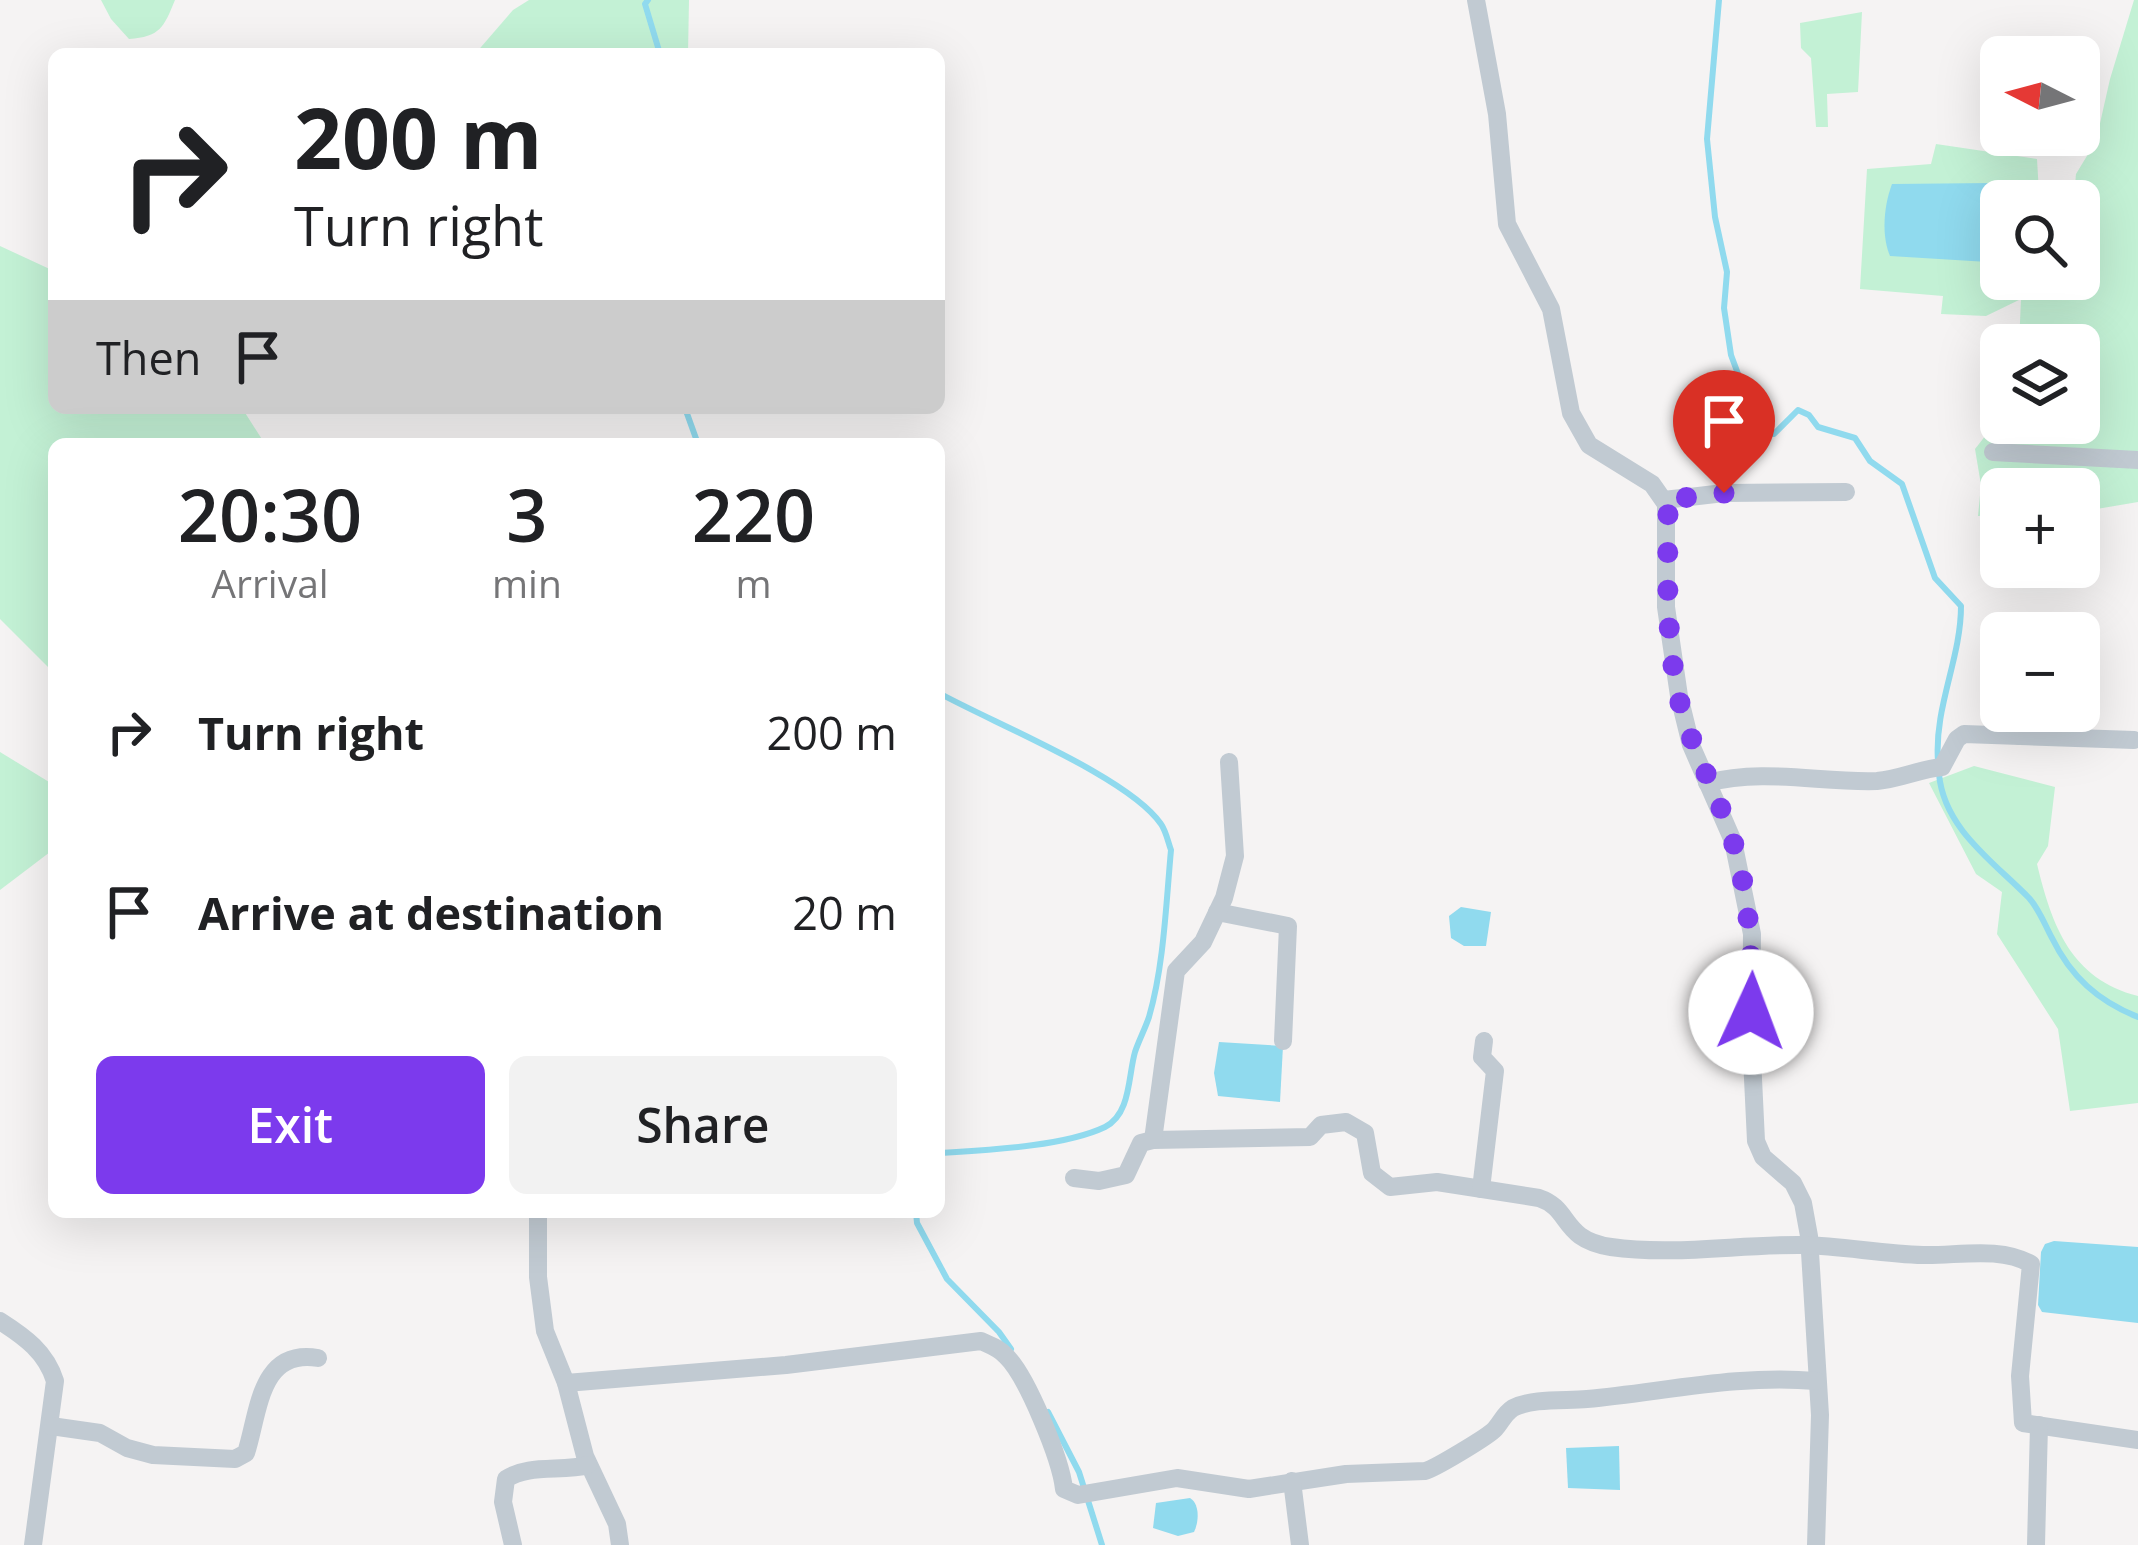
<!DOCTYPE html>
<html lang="en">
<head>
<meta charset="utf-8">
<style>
  :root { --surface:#fff; --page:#f2f2f2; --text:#202124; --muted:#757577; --accent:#7c3aed }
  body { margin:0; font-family:"Open Sans",sans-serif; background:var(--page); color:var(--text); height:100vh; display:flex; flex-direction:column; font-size:45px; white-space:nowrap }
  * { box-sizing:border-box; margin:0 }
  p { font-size:39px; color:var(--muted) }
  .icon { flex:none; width:66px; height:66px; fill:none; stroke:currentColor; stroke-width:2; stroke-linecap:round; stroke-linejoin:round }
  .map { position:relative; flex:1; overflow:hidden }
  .panel { position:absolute; left:48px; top:438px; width:897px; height:780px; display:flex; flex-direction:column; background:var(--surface); border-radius:18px; box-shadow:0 12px 48px #0002 }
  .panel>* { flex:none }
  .hud { position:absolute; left:48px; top:48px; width:897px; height:366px; border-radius:18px; box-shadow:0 12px 48px #0002; background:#fff; color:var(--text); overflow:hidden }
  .needle { width:78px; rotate:276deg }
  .fabs { position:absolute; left:1980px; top:36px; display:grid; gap:24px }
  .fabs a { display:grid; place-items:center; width:120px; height:120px; border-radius:18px; background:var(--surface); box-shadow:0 12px 48px #0002; font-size:60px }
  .pin { position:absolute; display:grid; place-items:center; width:102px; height:102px; color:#fff; margin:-123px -51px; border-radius:50% 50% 50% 0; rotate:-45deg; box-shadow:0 0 12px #0007 }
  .pin .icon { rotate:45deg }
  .me { position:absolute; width:132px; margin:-66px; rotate:2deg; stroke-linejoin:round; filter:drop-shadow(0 0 9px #0008) }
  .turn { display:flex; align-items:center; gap:42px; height:252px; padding:0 48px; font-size:54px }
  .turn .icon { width:156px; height:156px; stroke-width:2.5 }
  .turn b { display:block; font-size:84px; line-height:102px }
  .then { display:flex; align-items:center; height:114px; padding:0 48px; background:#0003; gap:24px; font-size:45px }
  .eta { display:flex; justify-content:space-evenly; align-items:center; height:204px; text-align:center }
  .eta b { font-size:72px; font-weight:600; line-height:84px }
  .button { display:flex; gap:24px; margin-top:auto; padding:24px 48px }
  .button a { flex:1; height:138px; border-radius:18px; background:var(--accent); color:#fff; font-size:48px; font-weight:600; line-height:138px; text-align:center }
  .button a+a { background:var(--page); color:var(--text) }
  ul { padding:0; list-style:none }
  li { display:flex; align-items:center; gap:36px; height:180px; padding:0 48px }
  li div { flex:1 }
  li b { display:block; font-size:45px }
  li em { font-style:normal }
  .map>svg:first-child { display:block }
</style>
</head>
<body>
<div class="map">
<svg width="2138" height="1545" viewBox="0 0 2138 1545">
  <rect width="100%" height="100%" fill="#f5f3f3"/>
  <!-- green -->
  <g fill="#c3f1d5" fill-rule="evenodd">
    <path d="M101 0H175C164 27 160 37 129 39L111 19Z"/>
    <polygon points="529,0 689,0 688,54 475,54 513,10"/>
    <path d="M2134 0H2138V502L2079 512V489H2001V515L1978 516 1981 485 1975 449 1993 426 2000 405 2001 423H2079V345H2019L2021 299 1986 316 1941 314 1943 296 1860 289 1867 169 1931 164 1936 144 2037 159 2039 193 2074 196 2076 174 2096 141 2110 79ZM2001 201H2079V279H2001Z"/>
    <polygon points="1862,12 1858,92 1827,94 1828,127 1816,127 1811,58 1801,48 1800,23"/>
    <polygon points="0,246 54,271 54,408 242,408 265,444 54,444 54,673 0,619"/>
    <polygon points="0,752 54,785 54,849 0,890"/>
    <path d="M1974 766 2055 787 2048 846 2037 864C2052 926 2071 979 2138 996V1103L2070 1111 2058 1029 1997 934 2002 892 1976 874 1929 783Z"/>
  </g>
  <!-- water -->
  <g fill="#90daee">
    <path d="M1993 183 2002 188 2001 255 1988 262 1890 256C1881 235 1884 205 1892 184Z"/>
    <polygon points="1461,907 1491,912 1486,946 1464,946 1451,938 1449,916"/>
    <polygon points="1219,1042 1283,1046 1280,1102 1218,1096 1214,1073"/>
    <polygon points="2054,1241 2138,1247 2138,1323 2042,1312 2038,1305 2041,1252 2045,1244"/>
    <polygon points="1619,1446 1620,1490 1568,1488 1566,1448"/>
    <path d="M1190 1498C1200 1504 1199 1522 1194 1532L1178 1536 1153 1528 1156 1503Z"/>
  </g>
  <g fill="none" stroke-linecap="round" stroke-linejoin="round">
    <!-- stream -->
    <g stroke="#90daee" stroke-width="6">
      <polyline points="648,0 645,4 660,54"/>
      <path d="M1719 0 1707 139 1715 217 1727 272 1724 308 1731 355 1757 425 1774 434 1798 410 1809 415 1818 427 1855 438 1870 461 1902 484 1935 578 1961 606C1961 659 1934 707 1938 761"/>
      <polyline points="685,408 698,444"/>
      <path d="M939 693C993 723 1129 777 1161 824 1166 831 1168 842 1171 850 1166 904 1164 965 1149 1017 1145 1029 1139 1040 1135 1052 1128 1076 1131 1114 1105 1127 1063 1147 985 1150 939 1153"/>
      <path d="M1939 774C1944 829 1994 862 2029 898 2039 909 2045 925 2052 938 2071 977 2098 1001 2138 1017"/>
      <polyline points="916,1212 917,1223 947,1279 999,1332 1011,1349"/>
      <polyline points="1048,1412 1079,1472 1102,1545"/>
    </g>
    <!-- minor -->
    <g stroke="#c1cad2" stroke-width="18">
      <polyline points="1476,0 1497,114 1507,224 1551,309 1571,413 1589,445 1652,484 1666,504 1666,607 1679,696 1691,745 1733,841 1752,934 1751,1037 1756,1141 1763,1157 1793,1183 1803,1203 1809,1236 1820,1415 1816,1545"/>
      <polyline points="1993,452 2138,460"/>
      <polyline points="1664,500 1724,493 1846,492"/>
      <polyline points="2019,736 2020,711"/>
      <path d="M1707 783C1764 768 1821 783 1877 781 1900 779 1920 769 1942 767L1957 739 1964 734 2134 740"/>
      <polyline points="1217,912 1288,926 1283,1041"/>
      <path d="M1153 1140 1310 1137 1321 1125 1346 1122 1365 1133 1372 1173 1390 1187 1437 1182 1539 1198C1572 1209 1560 1239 1611 1247 1674 1256 1740 1244 1804 1245 1843 1246 1883 1254 1923 1255 1957 1256 2000 1246 2031 1264L2020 1376 2023 1423 2138 1440"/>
      <polyline points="1074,1178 1099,1181 1126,1175 1141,1143 1153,1140 1176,971 1203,942 1224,898 1235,856 1229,762"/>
      <polyline points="1481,1189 1495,1071 1482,1057 1484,1041"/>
      <polyline points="538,1212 538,1277 545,1331 566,1383 585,1456 617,1524 620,1545"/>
      <path d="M0 1321C25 1337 46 1352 55 1381L33 1545"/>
      <path d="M566 1383 786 1365 981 1341C990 1345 999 1348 1006 1356 1027 1376 1061 1460 1064 1489L1078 1495 1177 1478 1249 1489 1346 1474 1425 1471C1434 1469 1489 1436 1495 1429 1502 1421 1504 1414 1513 1408 1533 1398 1565 1401 1587 1399 1663 1392 1739 1374 1816 1381"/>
      <path d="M51 1426 100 1433 127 1448 153 1455 235 1459 246 1453C259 1413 259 1348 318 1358"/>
      <polyline points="1292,1481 1300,1545"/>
      <path d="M513 1545 503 1502 506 1479C528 1464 562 1472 588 1465"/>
      <polyline points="2036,1545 2039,1425"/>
    </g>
  </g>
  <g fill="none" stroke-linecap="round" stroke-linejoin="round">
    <!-- route -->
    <path stroke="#7c3aed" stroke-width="21" stroke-dasharray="0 37.8" d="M1724 493 1664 500 1668 514C1668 577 1665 636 1679 699 1691 748 1716 790 1732 838 1750 896 1752 952 1751 1012"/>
  </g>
</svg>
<div class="fabs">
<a><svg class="needle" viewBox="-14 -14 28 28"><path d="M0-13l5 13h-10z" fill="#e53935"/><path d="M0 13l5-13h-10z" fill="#757577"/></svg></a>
<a><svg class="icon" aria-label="search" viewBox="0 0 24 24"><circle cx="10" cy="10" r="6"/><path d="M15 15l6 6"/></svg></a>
<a><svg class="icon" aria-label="layers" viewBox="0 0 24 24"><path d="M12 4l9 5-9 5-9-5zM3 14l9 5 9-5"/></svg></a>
<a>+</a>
<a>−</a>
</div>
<div class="pin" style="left:1724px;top:493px;background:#d93025"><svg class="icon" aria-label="arrive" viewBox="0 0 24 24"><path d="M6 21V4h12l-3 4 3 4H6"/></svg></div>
<svg class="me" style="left:1751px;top:1012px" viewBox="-20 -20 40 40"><circle r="19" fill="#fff"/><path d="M0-13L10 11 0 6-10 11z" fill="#7c3aed"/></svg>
<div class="hud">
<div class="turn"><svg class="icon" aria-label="right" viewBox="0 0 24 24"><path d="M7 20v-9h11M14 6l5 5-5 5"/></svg><div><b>200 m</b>Turn right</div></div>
<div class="then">Then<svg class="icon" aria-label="arrive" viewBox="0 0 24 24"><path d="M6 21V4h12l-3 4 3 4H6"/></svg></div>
</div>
<section class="panel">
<div class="eta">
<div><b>20:30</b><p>Arrival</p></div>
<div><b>3</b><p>min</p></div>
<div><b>220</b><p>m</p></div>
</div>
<ul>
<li><svg class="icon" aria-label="right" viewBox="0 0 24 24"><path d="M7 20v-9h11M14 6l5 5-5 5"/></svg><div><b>Turn right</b></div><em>200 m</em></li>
<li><svg class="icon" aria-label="arrive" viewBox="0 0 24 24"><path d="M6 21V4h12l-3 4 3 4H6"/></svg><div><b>Arrive at destination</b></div><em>20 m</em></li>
</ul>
<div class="button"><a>Exit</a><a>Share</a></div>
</section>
</div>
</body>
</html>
